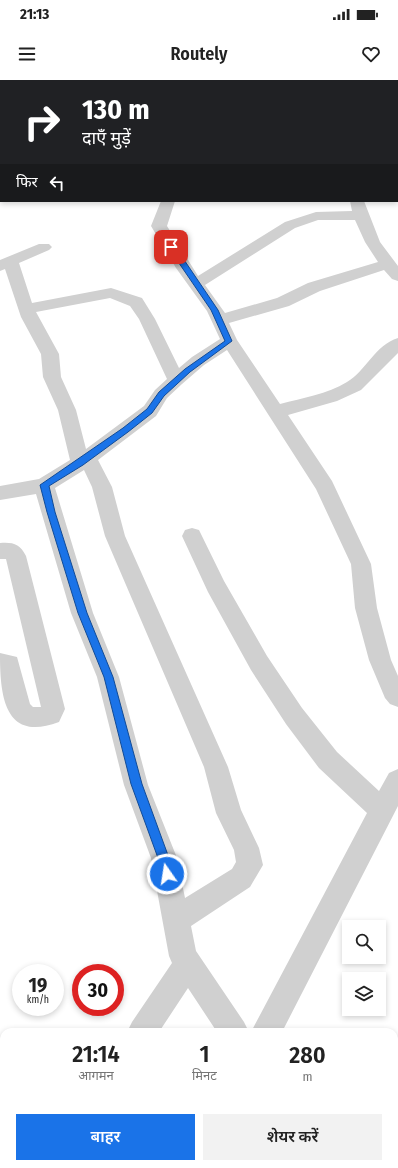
<!DOCTYPE html>
<html lang="hi">
<head>
<meta charset="utf-8">
<style>
  :root { --surface:#fff; --page:#f2f2f2; --text:#222; --muted:#767676; --accent:#1a73e8 }
  body { margin:0; font-family:"Fira Sans Condensed","Noto Sans Devanagari",sans-serif; background:var(--page); color:var(--text); height:100vh; display:flex; flex-direction:column; font-size:15px; white-space:nowrap }
  * { box-sizing:border-box; margin:0 }
  p { font-size:13px; color:var(--muted) }
  .icon { flex:none; width:22px; height:22px; fill:none; stroke:currentColor; stroke-width:2; stroke-linecap:round; stroke-linejoin:round }
  .map { position:relative; flex:1; overflow:hidden }
  .details { position:absolute; left:0px; top:948px; width:398px; height:140px; display:flex; flex-direction:column; background:var(--surface); border-radius:12px 12px 0 0; box-shadow:0 2px 6px #0003 }
  .details>* { flex:none }
  .banner { position:absolute; left:0px; top:0px; width:398px; height:122px; box-shadow:0 2px 6px #0003; background:#202124; color:#fff; overflow:hidden }
  .fabs { position:absolute; left:342px; top:840px; display:grid; gap:8px }
  .fabs a { display:grid; place-items:center; width:44px; height:44px; border-radius:0px; background:var(--surface); box-shadow:0 2px 6px #0003; font-size:20px }
  .speed { position:absolute; left:12px; top:884px; display:flex; gap:8px; font-size:20px; font-weight:700; text-align:center }
  .speed>* { display:grid; place-content:center; width:52px; height:52px; border-radius:50%; background:var(--surface); box-shadow:0 2px 6px #0003; line-height:1 }
  .speed small { font-size:10px; font-weight:400 }
  .speed .limit { border:6px solid #d22; background:#fff; color:#111 }
  .pin { position:absolute; display:grid; place-items:center; width:34px; height:34px; color:#fff; margin:-17px; border-radius:8px; box-shadow:0 2px 6px #0006 }
  .me { position:absolute; width:44px; margin:-22px; rotate:347deg; stroke-linejoin:round; filter:drop-shadow(0 0 3px #0008) }
  .turn { display:flex; align-items:center; gap:14px; height:84px; padding:0 16px; font-size:18px }
  .turn .icon { width:52px; height:52px; stroke-width:2.5 }
  .turn b { display:block; font-size:28px; line-height:34px }
  .then { display:flex; align-items:center; height:38px; padding:0 16px; background:#0003; gap:8px; font-size:15px }
  .eta { display:flex; justify-content:space-evenly; align-items:center; height:68px; text-align:center }
  .eta b { font-size:24px; font-weight:600; line-height:28px }
  .cta { display:flex; gap:8px; margin-top:auto; padding:8px 16px }
  .cta a { flex:1; height:46px; border-radius:0px; background:var(--accent); color:#fff; font-size:16px; font-weight:600; line-height:46px; text-align:center }
  .cta a+a { background:var(--page); color:var(--text) }
  .status { display:flex; justify-content:space-between; align-items:center; height:28px; padding:0 20px; background:var(--surface); direction:ltr }
  .status svg { height:11px; fill:currentColor }
  header { display:flex; justify-content:space-between; align-items:center; height:52px; padding:0 16px; background:var(--surface); font-size:18px; font-weight:600 }
  .map>svg:first-child { display:block }
</style>
</head>
<body>
<div class="status"><b>21:13</b><svg viewBox="0 0 49 12"><path d="M0 12V9h3v3zM5 12V6h3v6zM10 12V3h3v9zM15 12V0h3v12zM26 1h20v11H26zM47 4h2v5h-2z"/></svg></div>
<header><svg class="icon" aria-label="menu" viewBox="0 0 24 24"><path d="M4 6h16M4 12h16M4 18h16"/></svg>Routely<svg class="icon" aria-label="heart" viewBox="0 0 24 24"><path d="M12 20l-8-8c-3-5 5-10 8-4 3-6 11-1 8 4z"/></svg></header>
<div class="map">
<svg width="398" height="1088" viewBox="0 0 398 1088">
  <rect width="100%" height="100%" fill="#fff"/>
  <g fill="none" stroke-linecap="round" stroke-linejoin="round">
    <!-- minor -->
    <g fill="#d0d0d0" fill-rule="evenodd">
      <rect x="35" y="0" width="12" height="1"/>
      <polygon points="83,0 100,0 83,1"/>
      <rect x="169" y="0" width="12" height="1"/>
      <rect x="338" y="0" width="13" height="1"/>
      <rect x="397" y="6" width="1" height="8"/>
      <rect x="0" y="28" width="1" height="8"/>
      <rect x="397" y="71" width="1" height="8"/>
      <path d="M161 121H175L167 146 198 196 285 142 316 132 352 131 350 121H364L380 162 398 186V201L392 199 384 190 320 211 289 226 229 243 237 260 280 324C303 318 327 314 347 302 366 291 375 265 398 258V273L361 310 337 321 288 335 332 401 371 484 377 528 391 580 398 596V627L390 624 385 618 369 580 355 528 351 484 316 409 227 270 204 285 182 304 167 318 156 336 98 380 112 407 125 456 228 687 241 730 259 768 263 785 250 807 191 846 196 871 244 942 249 952H217L188 908 159 952H127L132 942 172 883 169 876 151 778 124 705 97 597 71 533 36 414 0 420V406L39 399 70 380 58 330 43 297 41 274 21 237 5 189 0 191V180L39 164H49L52 167 49 170 19 183 32 223 111 208 142 218 155 239 179 288 192 277 220 259 207 231 176 188 151 146ZM318 140H355L365 162 378 182 308 203 277 218 225 233 205 205 295 148ZM110 218 130 226 139 239 167 299 155 310 144 326 86 369 76 330 61 297 59 274 36 232ZM84 390 92 407 105 456 204 687 216 733 234 770 236 782 232 789 185 818 177 778 148 705 119 597 93 533 55 408Z"/>
      <polygon points="192,448 199,450 224,501 267,576 302,628 337,672 379,711 389,693 398,689 398,726 282,952 251,952 367,733 319,688 286,644 251,590 208,512 182,456 185,450"/>
      <path d="M0 463C13 462 20 464 26 476L65 629 59 642C4 663 0 615 0 573L17 577 30 624 33 627H41L6 479H0Z"/>
      <polygon points="394,1070 398,1071 398,1088 368,1088 370,1084 394,1084"/>
      <rect x="30" y="1084" width="32" height="4"/>
      <polygon points="74,1084 106,1084 104,1088 72,1088"/>
      <polygon points="227,1084 260,1084 258,1088 225,1088"/>
      <polygon points="316,1084 350,1084 352,1088 318,1088"/>
    </g>
    <!-- tertiary -->
    <rect fill="#d0d0d0" fill-rule="evenodd" x="0" y="24" width="1" height="8"/>
  </g>
  <!-- route -->
  <polygon fill="#1a73e8" stroke="#114b97" points="169,165 174,165 218,230 232,261 190,292 164,316 152,333 128,352 83,385 49,406 55,432 87,533 113,597 142,704 169,778 172,794 171,798 167,799 163,798 158,778 131,704 104,597 78,533 47,432 40,405 123,348 147,329 159,312 185,289 225,261 211,230 168,167"/>
</svg>
<div class="fabs">
<a><svg class="icon" aria-label="search" viewBox="0 0 24 24"><circle cx="10" cy="10" r="6"/><path d="M15 15l6 6"/></svg></a>
<a><svg class="icon" aria-label="layers" viewBox="0 0 24 24"><path d="M12 4l9 5-9 5-9-5zM3 14l9 5 9-5"/></svg></a>
</div>
<div class="speed"><div>19<small>km/h</small></div><div class="limit">30</div></div>
<div class="pin" style="left:171px;top:167px;background:#d93025"><svg class="icon" aria-label="arrive" viewBox="0 0 24 24"><path d="M6 21V4h12l-3 4 3 4H6"/></svg></div>
<svg class="me" style="left:167px;top:794px" viewBox="-20 -20 40 40"><circle r="17" fill="#1a73e8" stroke="#fff" stroke-width="3"/><path d="M0-11L8 9 0 5-8 9z" fill="#fff"/></svg>
<div class="banner">
<div class="turn"><svg class="icon" aria-label="right" viewBox="0 0 24 24"><path d="M7 20v-9h11M14 6l5 5-5 5"/></svg><div><b>130 m</b>दाएँ मुड़ें</div></div>
<div class="then">फिर<svg class="icon" aria-label="left" viewBox="0 0 24 24"><path d="M17 20v-9H6M10 6l-5 5 5 5"/></svg></div>
</div>
<section class="details">
<div class="eta">
<div><b>21:14</b><p>आगमन</p></div>
<div><b>1</b><p>मिनट</p></div>
<div><b>280</b><p>m</p></div>
</div>
<div class="cta"><a>बाहर</a><a>शेयर करें</a></div>
</section>
</div>
</body>
</html>
